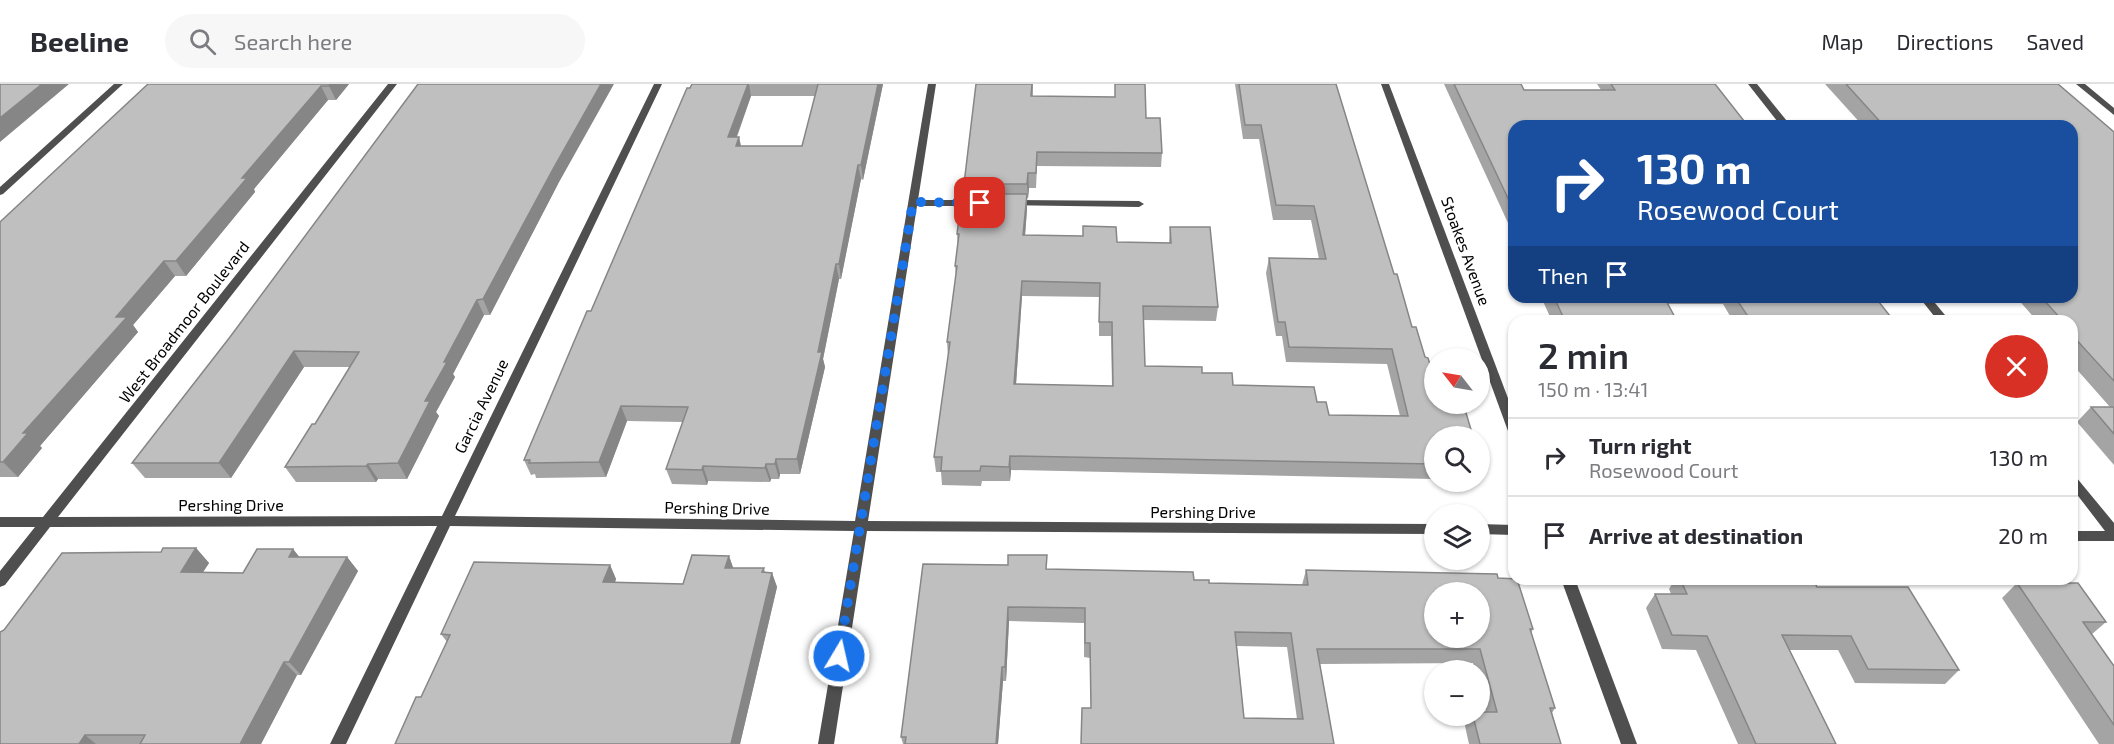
<!DOCTYPE html>
<html lang="en">
<head>
<meta charset="utf-8">
<style>
  :root { --surface:#fff; --page:#f7f7f7; --text:#2b2b33; --muted:#7c7c81; --line:#e1e1e2 }
  body { margin:0; font-family:"Exo 2",sans-serif; background:var(--page); color:var(--text); height:100vh; display:flex; flex-direction:column; font-size:22px; white-space:nowrap }
  * { box-sizing:border-box; margin:0 }
  p { font-size:20px; color:var(--muted) }
  .icon { flex:none; width:33px; height:33px; fill:none; stroke:currentColor; stroke-width:2; stroke-linecap:round; stroke-linejoin:round }
  .map { position:relative; flex:1; overflow:hidden }
  .side { position:absolute; left:1508px; top:231px; width:570px; height:270px; display:flex; flex-direction:column; background:var(--surface); border-radius:18px; box-shadow:0 2px 4px #0004 }
  .side>* { flex:none }
  .guide { position:absolute; left:1508px; top:36px; width:570px; height:183px; border-radius:18px; box-shadow:0 2px 4px #0004; background:#1a4fa0; color:#fff; overflow:hidden }
  .needle { width:39px; rotate:301deg }
  .fabs { position:absolute; left:1424px; top:264px; display:grid; gap:12px }
  .fabs a { display:grid; place-items:center; width:66px; height:66px; border-radius:50%; background:var(--surface); box-shadow:0 2px 4px #0004; font-size:30px }
  .pin { position:absolute; display:grid; place-items:center; width:51px; height:51px; color:#fff; margin:-26px; border-radius:12px; box-shadow:0 3px 9px #0006 }
  .me { position:absolute; width:66px; margin:-33px; rotate:9deg; stroke-linejoin:round; filter:drop-shadow(0 0 4px #0008) }
  .turn { display:flex; align-items:center; gap:21px; height:126px; padding:0 30px; font-size:27px }
  .turn .icon { width:78px; height:78px; stroke-width:2.5 }
  .turn b { display:block; font-size:42px; line-height:51px }
  .then { display:flex; align-items:center; height:57px; padding:0 30px; background:#0003; gap:12px; font-size:22px }
  .round { display:grid; place-items:center; flex:none; width:63px; height:63px; border-radius:32px; background:var(--page) }
  .summary { display:flex; align-items:center; justify-content:space-between; height:102px; padding:0 30px }
  h1 { font-size:36px; font-weight:600; line-height:45px }
  ul { padding:0; list-style:none }
  li { display:flex; align-items:center; gap:18px; height:78px; padding:0 30px; border-top:2px solid var(--line) }
  li div { flex:1 }
  li b { display:block; font-size:22px }
  li em { font-style:normal }
  header { display:flex; align-items:center; gap:36px; box-sizing:border-box; height:84px; padding:0 30px; background:var(--surface); border-bottom:2px solid var(--line) }
  header strong { font-size:28px }
  nav { display:flex; gap:33px; margin-inline-start:auto; font-size:21px }
  .search { width:420px; height:54px; background:var(--page); display:flex; align-items:center; gap:15px; box-sizing:border-box; padding:0 21px; border-radius:33px; color:var(--muted); font-size:22px }
  .map>svg:first-child { display:block }
</style>
</head>
<body>
<header>
<strong>Beeline</strong>
<div class="search"><svg class="icon" aria-label="search" viewBox="0 0 24 24"><circle cx="10" cy="10" r="6"/><path d="M15 15l6 6"/></svg>Search here</div>
<nav><a>Map</a><a>Directions</a><a>Saved</a></nav>
</header>
<div class="map">
<svg width="2114" height="660" viewBox="0 0 2114 660">
  <rect width="100%" height="100%" fill="#fff"/>
  <g fill="none" stroke-linecap="round" stroke-linejoin="round">
    <!-- street -->
    <g fill="#4f4f4f" fill-rule="evenodd">
      <polygon points="114,0 123,0 3,110 0,111 0,103"/>
      <polygon points="388,0 397,0 58,433 442,432 654,0 662,0 455,432 855,437 928,0 936,0 918,116 978,116 983,119 978,122 917,122 868,437 1434,440 1434,450 867,447 834,660 818,660 854,447 450,442 346,660 330,660 437,442 50,443 5,501 0,503 0,487 35,443 0,443 0,433 43,433"/>
      <polygon points="1381,0 1389,0 1514,330 1514,351 1508,347"/>
      <polygon points="1748,0 1757,0 1791,42 1781,42"/>
      <polygon points="2076,0 2085,0 2114,24 2114,31"/>
      <polygon points="1010,116 1139,117 1144,120 1139,123 1007,121 1007,117"/>
      <polygon points="1919,213 1930,213 1950,237 1938,237"/>
      <polygon points="2072,391 2076,393 2114,439 2114,457 2072,457 2072,447 2105,447 2072,404"/>
      <polygon points="1479,440 1514,441 1514,451 1479,450"/>
      <polygon points="1561,495 1575,495 1637,660 1621,660"/>
    </g>
  </g>
  <!-- wall -->
  <g fill="#a4a4a4" fill-rule="evenodd">
    <polygon points="148,0 349,0 336,16 328,16 254,105 255,108 186,192 175,192 133,241 138,248 40,362 42,364 18,393 0,393 0,138"/>
    <path d="M692 0H883L863 96 861 95 841 195H839L823 275 825 283 800 390H780L779 395H771L770 398 708 397 707 401 672 400 666 385 683 338 627 337 606 393 536 394 535 390 531 391 524 376 591 227ZM751 12H815L802 62H741L739 53H737Z"/>
    <path d="M976 0H1033V12L1115 13V0H1145L1146 34 1162 69 1161 83 1037 82 1036 104H1029L1028 114H1027V125L1025 151 1117 158 1169 159 1170 143 1218 223 1216 237 1143 236 1145 282 1202 289 1233 301 1317 318 1329 331 1400 332 1387 280 1286 278 1282 252H1276L1266 189 1269 174 1319 175 1311 136H1273L1259 55H1243L1235 0H1336L1394 190 1412 243 1425 273 1443 322 1472 349 1471 352H1434V395L1011 386 1010 397H982L981 402 942 401 941 388H936L934 373 948 272 947 258 956 192 955 182 958 163 957 150 965 110 964 100ZM1022 212 1099 213V252H1111L1112 302 1016 300Z"/>
    <polygon points="1444,0 1521,0 1524,6 1601,6 1597,0 1715,0 1514,42 1514,152"/>
    <polygon points="1825,0 2058,0 2114,48 2114,381 2077,338 2091,323 2110,323 2072,280 2072,237 2037,237 2016,213 2072,213 2072,42 1863,42"/>
    <polygon points="558,100 490,231 484,231 453,290 455,293 436,328 439,332 407,395 378,395 376,398 296,398 285,383 315,340 350,283 304,283 231,394 145,394 132,379 230,253"/>
    <polygon points="1541,213 1875,213 1894,237 1733,237 1723,220 1667,220 1677,237 1552,237"/>
    <polygon points="196,464 209,479 203,488 243,489 293,465 299,473 347,473 358,487 301,591 297,591 261,660 0,660 161,468"/>
    <polygon points="729,472 733,484 764,484 765,488 772,489 777,503 740,660 395,660 421,613 447,558 441,550 610,481 616,495 615,498 683,500"/>
    <path d="M923 480 1047 485 1194 496 1209 499 1302 501 1306 486 1498 494 1533 545 1531 549 1555 624 1552 629 1561 660H1469L1465 642 1470 632H1479L1486 628 1479 602V586H1475L1473 579 1320 580 1334 660 1091 624 1090 574 1084 573V539L1009 537 1006 597H1003L998 660H903L901 653ZM1237 562 1287 563 1297 635 1244 634Z"/>
    <polygon points="1675,495 1813,495 1817,503 1959,586 1945,600 1855,599 1838,566 1789,566 1836,660 1738,660 1696,566 1662,565 1646,524 1655,510 1671,510 1669,505"/>
    <polygon points="2017,499 2106,538 2091,551 2114,582 2114,660 2099,660 2002,514"/>
  </g>
  <!-- shaded-wall -->
  <g fill="#868686">
    <polygon points="42,0 69,0 0,58 0,34"/>
    <polygon points="330,0 349,0 336,16 329,2"/>
    <polygon points="601,0 614,0 558,100 490,231 483,215 553,85"/>
    <polygon points="748,0 749,0 751,12 731,68 728,53"/>
    <polygon points="878,0 883,0 863,96 861,81"/>
    <polygon points="321,2 328,16 254,105 255,108 186,192 176,177 242,94"/>
    <polygon points="739,53 742,68 736,62"/>
    <polygon points="858,81 861,95 841,195 839,180"/>
    <polygon points="1028,89 1029,104 1028,114 1027,100"/>
    <polygon points="1027,110 1027,125 1024,165 1023,151"/>
    <polygon points="164,177 175,192 133,241 138,248 40,362 42,364 18,393 3,378 23,349 116,233"/>
    <polygon points="836,180 839,195 823,275 825,283 800,390 797,375"/>
    <polygon points="1022,197 1022,212 1015,315 1014,300"/>
    <polygon points="477,216 484,231 453,290 455,293 436,328 439,332 407,395 398,379 425,317 444,278"/>
    <polygon points="294,267 304,283 231,394 219,379"/>
    <polygon points="621,322 627,337 606,393 599,378"/>
    <polygon points="1010,372 1011,386 1010,397 1009,383"/>
    <polygon points="776,375 780,390 779,395 775,380"/>
    <polygon points="368,380 378,395 376,398 366,382"/>
    <polygon points="766,380 771,395 770,398 765,384"/>
    <polygon points="703,382 708,397 707,401 702,386"/>
    <polygon points="196,464 209,479 194,502 181,488"/>
    <polygon points="293,465 305,480 289,473"/>
    <polygon points="729,472 734,486 725,484"/>
    <polygon points="347,473 358,487 301,591 289,578"/>
    <polygon points="610,481 616,495 610,512 603,498"/>
    <polygon points="772,489 777,503 740,660 731,660"/>
    <polygon points="1008,523 1009,537 1006,597 1005,583"/>
    <polygon points="284,578 297,591 261,660 240,660"/>
    <polygon points="1002,583 1003,597 998,660 996,660"/>
    <polygon points="85,651 96,660 79,660"/>
  </g>
  <!-- building -->
  <g fill="#bfbfbf" stroke="#868686" stroke-width="1.5" fill-rule="evenodd">
    <polygon points="0,0 42,0 0,34"/>
    <polygon points="148,0 330,0 329,2 321,2 242,94 247,94 176,177 164,177 116,233 127,233 23,349 28,349 3,378 0,378 0,138"/>
    <polygon points="418,0 601,0 553,85 483,215 477,216 444,278 447,278 425,317 430,317 398,379 368,380 366,382 285,383 312,340 315,340 359,268 294,267 219,379 132,379 230,253"/>
    <polygon points="692,0 748,0 728,53 739,53 736,62 802,62 818,0 878,0 861,81 858,81 839,180 836,180 818,268 822,268 797,375 776,375 775,380 766,380 765,384 703,382 702,386 666,385 688,323 621,322 599,378 529,379 530,376 524,376 587,227 591,227 687,4 690,4"/>
    <polygon points="976,0 1032,0 1031,12 1115,13 1115,0 1145,0 1146,34 1160,34 1162,69 1037,68 1036,89 1028,89 1027,100 964,100"/>
    <path d="M1239 0H1336L1394 190H1397L1412 243H1416L1425 273 1428 274 1434 293V320H1442L1443 322H1464L1472 349H1458L1459 352H1434V380L1010 372 1009 383 981 382 980 387H941L942 373H934L950 258H947L957 182H955L959 150H957L962 110H1027L1023 151 1083 152V142L1116 143 1117 158 1171 159 1170 143H1210L1218 223 1143 222 1145 282 1202 283V289H1232L1233 301 1314 303 1317 318H1326L1329 331 1408 332 1392 265 1289 263 1285 238H1278L1269 174 1326 175 1314 122 1276 121 1261 41H1245ZM1022 197 1100 199 1099 238H1112L1113 302 1014 300Z"/>
    <polygon points="1454,0 1521,0 1524,6 1615,6 1611,0 1715,0 1748,42 1514,42 1514,127"/>
    <polygon points="1846,0 2058,0 2114,48 2114,297 2072,251 2076,251 2072,246 2072,237 2063,237 2041,213 2072,213 2072,42 1884,42"/>
    <polygon points="1554,213 1664,213 1677,237 1565,237"/>
    <polygon points="1735,213 1875,213 1894,237 1751,237"/>
    <polygon points="2091,323 2114,323 2114,350"/>
    <polygon points="163,464 196,464 181,488 243,489 257,465 293,465 289,473 347,473 289,578 284,578 240,660 140,660 145,651 85,651 79,660 0,660 0,548 4,546 62,469 161,468"/>
    <polygon points="692,471 729,472 725,484 764,484 762,488 772,489 731,660 395,660 416,613 421,613 450,551 441,550 474,478 610,481 603,498 683,500"/>
    <path d="M1008 471H1047L1046 485 1193 488 1194 496H1209V499L1308 501 1306 486 1497 490 1498 494 1517 495 1533 545H1530L1555 624H1550L1561 660H1480L1473 632H1479V628H1497L1480 565H1317L1334 660H1081L1082 624H1091L1090 559H1085V524L1008 523 1005 583H1002L996 660H905L906 653H901L923 480 1008 481ZM1434 508H1479V554H1434ZM1235 548 1291 549 1303 635 1244 634Z"/>
    <polygon points="1680,495 1813,495 1817,503 1908,503 1959,586 1868,585 1851,552 1782,551 1836,660 1756,660 1707,552 1672,551 1655,510 1687,510"/>
    <polygon points="2017,499 2078,499 2106,538 2083,538 2114,582 2114,641"/>
  </g>
  <g fill="none" stroke-linecap="round" stroke-linejoin="round">
    <!-- route -->
    <polyline stroke="#1a73e8" stroke-width="10" stroke-dasharray="0 18" points="839,572 913,118 980,119"/>
  </g>
  <g text-anchor="middle" stroke-width="4.5" stroke-linejoin="round" paint-order="stroke">
    <!-- street labels -->
    <g font-size="16" fill="#000" stroke="#fff">
      <text transform="translate(1466 167) rotate(70)" y="6">Stoakes Avenue</text>
      <text transform="translate(184 238) rotate(-52)" y="6">West Broadmoor Boulevard</text>
      <text transform="translate(481 322) rotate(-64)" y="6">Garcia Avenue</text>
      <text x="231" y="427">Pershing Drive</text>
      <text transform="translate(717 424) rotate(1)" y="6">Pershing Drive</text>
      <text x="1203" y="434">Pershing Drive</text>
    </g>
  </g>
</svg>
<div class="fabs">
<a><svg class="needle" viewBox="-14 -14 28 28"><path d="M0-13l5 13h-10z" fill="#e53935"/><path d="M0 13l5-13h-10z" fill="#7c7c81"/></svg></a>
<a><svg class="icon" aria-label="search" viewBox="0 0 24 24"><circle cx="10" cy="10" r="6"/><path d="M15 15l6 6"/></svg></a>
<a><svg class="icon" aria-label="layers" viewBox="0 0 24 24"><path d="M12 4l9 5-9 5-9-5zM3 14l9 5 9-5"/></svg></a>
<a>+</a>
<a>−</a>
</div>
<div class="pin" style="left:980px;top:119px;background:#d93025"><svg class="icon" aria-label="arrive" viewBox="0 0 24 24"><path d="M6 21V4h12l-3 4 3 4H6"/></svg></div>
<svg class="me" style="left:839px;top:572px" viewBox="-20 -20 40 40"><circle r="17" fill="#1a73e8" stroke="#fff" stroke-width="3"/><path d="M0-11L8 9 0 5-8 9z" fill="#fff"/></svg>
<div class="guide">
<div class="turn"><svg class="icon" aria-label="right" viewBox="0 0 24 24"><path d="M7 20v-9h11M14 6l5 5-5 5"/></svg><div><b>130 m</b>Rosewood Court</div></div>
<div class="then">Then<svg class="icon" aria-label="arrive" viewBox="0 0 24 24"><path d="M6 21V4h12l-3 4 3 4H6"/></svg></div>
</div>
<section class="side">
<div class="summary"><div><h1>2 min</h1><p>150 m · 13:41</p></div><a class="round" style="background:#d93025;color:#fff"><svg class="icon" aria-label="close" viewBox="0 0 24 24"><path d="M6 6l12 12M18 6L6 18"/></svg></a></div>
<ul>
<li><svg class="icon" aria-label="right" viewBox="0 0 24 24"><path d="M7 20v-9h11M14 6l5 5-5 5"/></svg><div><b>Turn right</b><p>Rosewood Court</p></div><em>130 m</em></li>
<li><svg class="icon" aria-label="arrive" viewBox="0 0 24 24"><path d="M6 21V4h12l-3 4 3 4H6"/></svg><div><b>Arrive at destination</b></div><em>20 m</em></li>
</ul>
</section>
</div>
</body>
</html>
